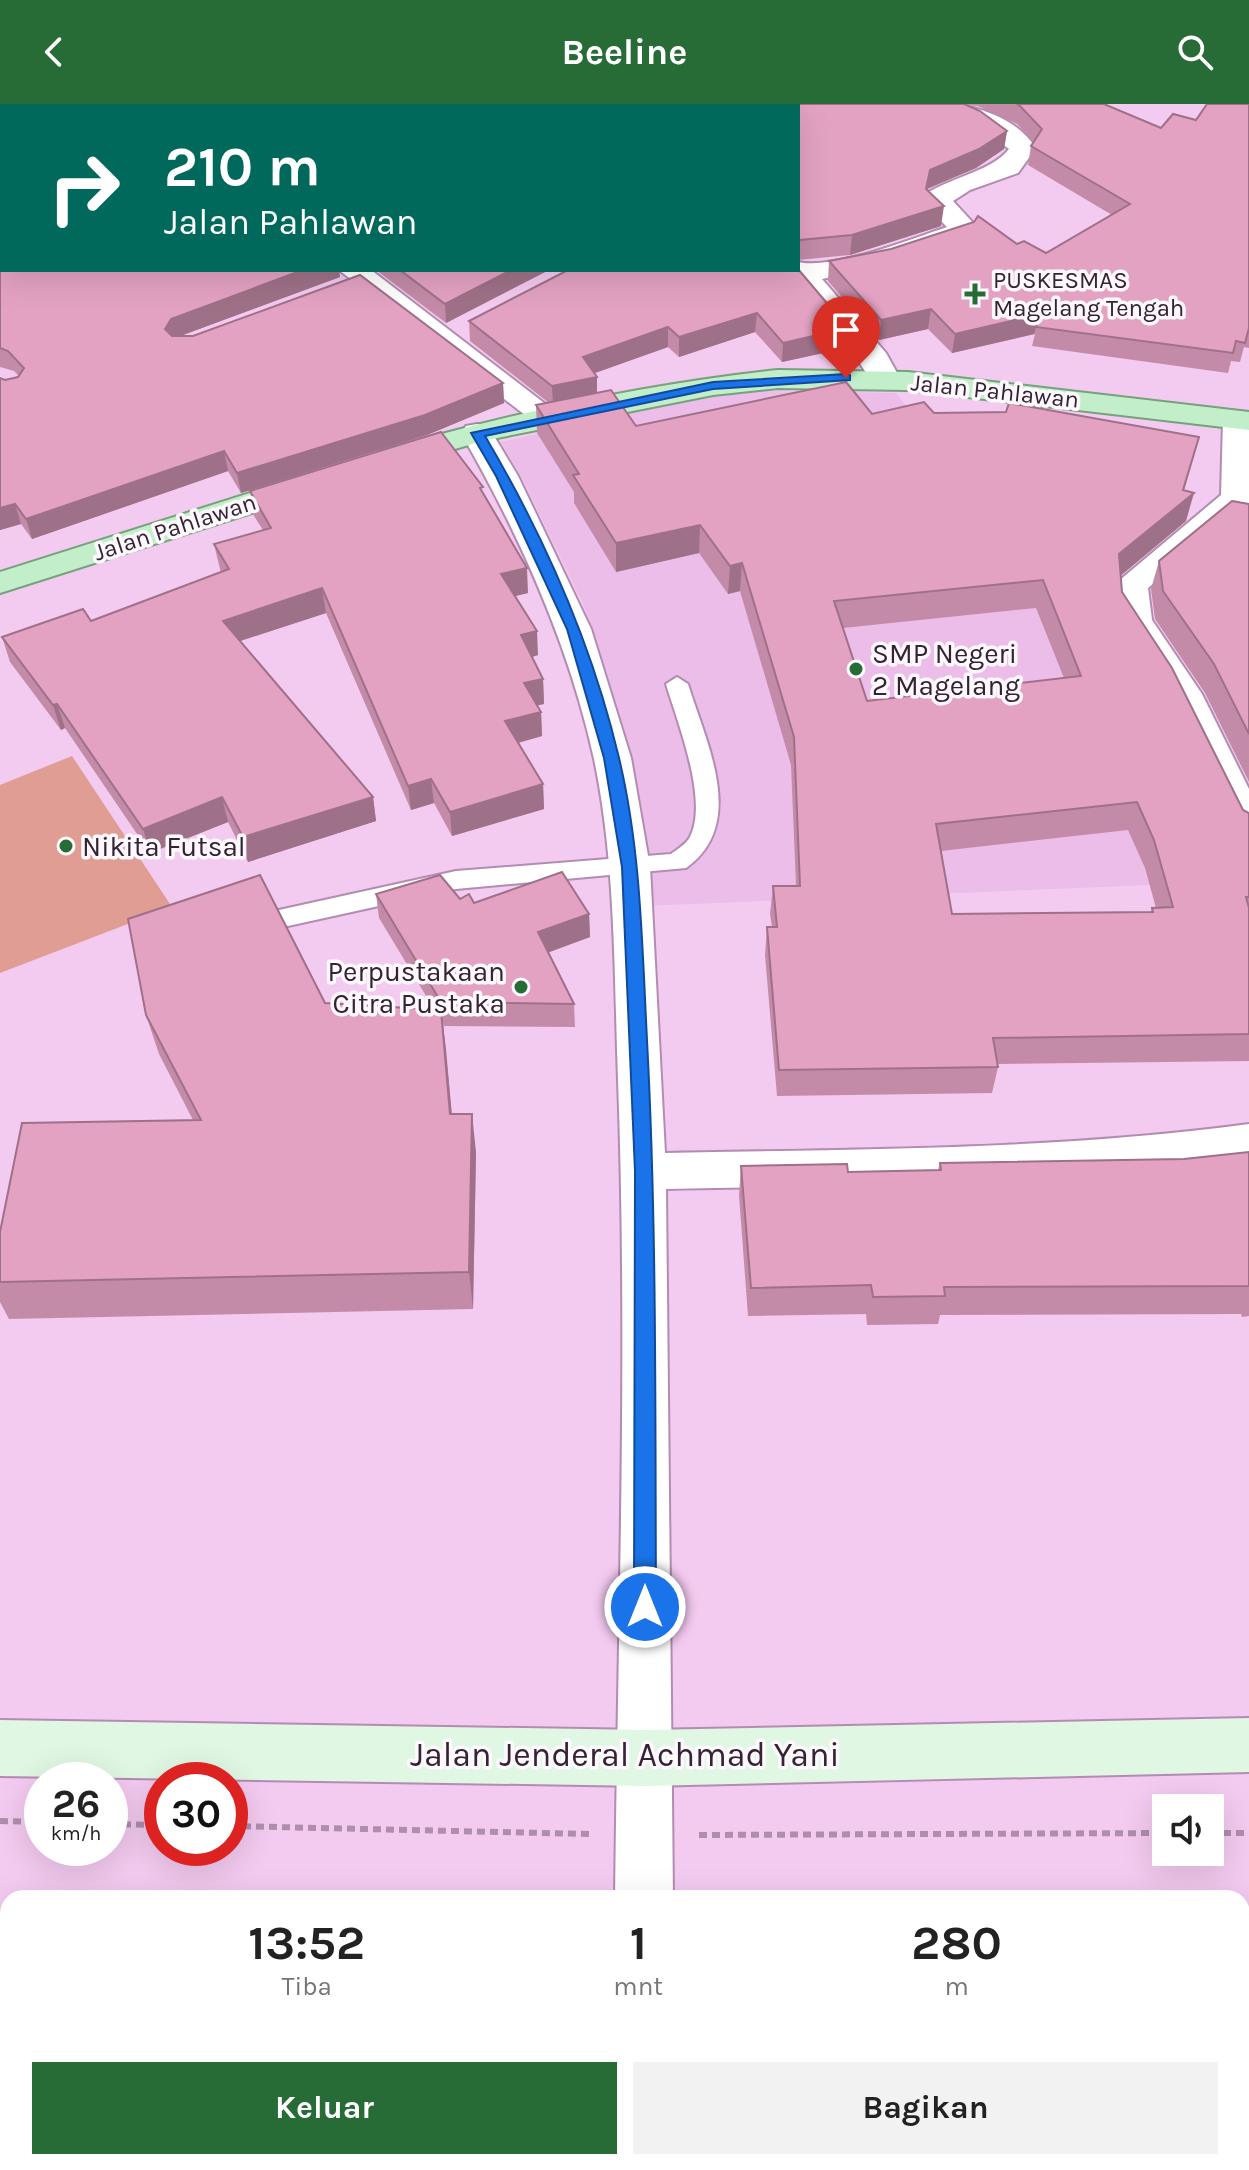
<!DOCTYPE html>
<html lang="id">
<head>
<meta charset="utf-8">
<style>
  :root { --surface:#fff; --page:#f2f2f2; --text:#222; --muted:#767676; --accent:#276b37 }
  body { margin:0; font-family:Karla,sans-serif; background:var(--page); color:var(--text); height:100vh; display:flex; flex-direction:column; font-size:30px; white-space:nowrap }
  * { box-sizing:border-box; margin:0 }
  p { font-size:26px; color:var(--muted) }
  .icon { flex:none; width:44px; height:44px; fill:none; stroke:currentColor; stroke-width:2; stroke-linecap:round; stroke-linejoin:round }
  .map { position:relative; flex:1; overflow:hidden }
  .details { position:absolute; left:0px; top:1786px; width:1250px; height:280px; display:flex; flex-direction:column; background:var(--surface); border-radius:24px 24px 0 0; box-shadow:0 8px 32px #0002 }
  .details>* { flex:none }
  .hud { position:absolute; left:0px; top:0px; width:800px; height:168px; box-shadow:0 8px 32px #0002; background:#00695c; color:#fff; overflow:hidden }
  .fabs { position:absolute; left:1152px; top:1690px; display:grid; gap:16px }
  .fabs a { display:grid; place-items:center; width:72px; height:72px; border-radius:0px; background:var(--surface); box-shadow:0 8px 32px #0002; font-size:40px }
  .speed { position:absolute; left:24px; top:1658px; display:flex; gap:16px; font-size:40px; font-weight:700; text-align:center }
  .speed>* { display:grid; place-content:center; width:104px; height:104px; border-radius:50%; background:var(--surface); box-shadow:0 8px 32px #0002; line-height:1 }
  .speed small { font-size:20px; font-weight:400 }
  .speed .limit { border:12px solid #d22; background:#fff; color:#111 }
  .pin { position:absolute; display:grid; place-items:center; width:68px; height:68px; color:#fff; margin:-82px -34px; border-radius:50% 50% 50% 0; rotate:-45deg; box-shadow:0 0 8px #0007 }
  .pin .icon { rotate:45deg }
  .me { position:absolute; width:88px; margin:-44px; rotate:0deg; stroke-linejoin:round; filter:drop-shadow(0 0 6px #0008) }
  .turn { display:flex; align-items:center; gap:28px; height:168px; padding:0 32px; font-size:36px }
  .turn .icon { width:104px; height:104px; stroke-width:2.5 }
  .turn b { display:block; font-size:56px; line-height:68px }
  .eta { display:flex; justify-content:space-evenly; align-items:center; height:136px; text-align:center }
  .eta b { font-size:48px; font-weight:700; line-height:56px }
  .button { display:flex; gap:16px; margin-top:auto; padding:16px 32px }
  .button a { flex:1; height:92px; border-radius:0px; background:var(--accent); color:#fff; font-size:32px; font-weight:700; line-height:92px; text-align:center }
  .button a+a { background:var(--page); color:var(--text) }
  header { display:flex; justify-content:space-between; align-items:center; height:104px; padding:0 32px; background:var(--accent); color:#fff; font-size:36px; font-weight:700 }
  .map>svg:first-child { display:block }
</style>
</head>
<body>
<header><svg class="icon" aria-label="back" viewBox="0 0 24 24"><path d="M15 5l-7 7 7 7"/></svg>Beeline<svg class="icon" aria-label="search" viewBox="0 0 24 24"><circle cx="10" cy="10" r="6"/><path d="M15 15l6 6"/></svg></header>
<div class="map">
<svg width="1249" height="2066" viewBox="0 0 1249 2066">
  <rect width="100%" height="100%" fill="#f3caf0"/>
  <!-- built -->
  <polygon fill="#ebbde8" points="758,287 896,289 1000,423 1221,778 642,802 616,607 584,502 522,374 501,338 694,294"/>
  <!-- green -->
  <polygon fill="#df9d93" points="72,652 172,803 0,869 0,681"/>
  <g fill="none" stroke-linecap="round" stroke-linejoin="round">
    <defs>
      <g id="service">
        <path d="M677 573 688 580C706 639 748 720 686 764L456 785 288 822 279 820 275 813 279 806 288 804 456 767 671 750C678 745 686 740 690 733 709 696 677 617 666 580Z"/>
        <rect x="1242" y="1889" width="7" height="38"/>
      </g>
      <g id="minor">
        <path d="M934 0C972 0 1013 10 1036 44L1018 69 970 86 953 97 976 122 970 134 888 161 822 175 886 249 901 276 897 282H875L834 221 784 166H798V158C833 166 911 135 947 123L926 102 929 88C954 73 993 66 1009 45L979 23 938 5Z"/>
        <polygon points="339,166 371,166 565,315 561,322 539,322"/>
        <polygon points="1239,307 1249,309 1249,405 1244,404 1148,484 1152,516 1202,590 1249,685 1249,737 1235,733 1230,724 1166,591 1118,516 1114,481 1221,391 1223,316 1228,309"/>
        <path d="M477 320 488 322 518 372 591 525 631 654 650 763 665 1049C860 1045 1056 1046 1249 1020V1056C1056 1082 861 1081 666 1085L673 1794H615C618 1522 628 1248 618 976 614 869 616 760 594 655 569 540 519 430 461 329L466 322Z"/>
        <polygon points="607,2058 669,2058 668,2066 606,2066"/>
      </g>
      <polygon id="secondary" points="1249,1614 1249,1668 646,1682 0,1672 0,1616 646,1626"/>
      <g id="primary">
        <path d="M778 266 908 268 1249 308V326L908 286 778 284 713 291 482 337 391 364 380 361 375 354 380 347C509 310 644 280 778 266Z"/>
        <polygon points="310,370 321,373 326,380 321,387 0,489 0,468"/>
      </g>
    </defs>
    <!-- service casing -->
    <use href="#service" stroke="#b38cb1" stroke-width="4"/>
    <!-- minor casing -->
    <use href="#minor" stroke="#b38cb1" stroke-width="4"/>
    <!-- secondary casing -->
    <use href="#secondary" stroke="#b38cb1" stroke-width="4"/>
    <!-- primary casing -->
    <use href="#primary" stroke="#76a17d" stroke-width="4"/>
    <!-- path -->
    <g stroke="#ae8eac" stroke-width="6" stroke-dasharray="8 5" stroke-linecap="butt">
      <polyline points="0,1717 42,1718"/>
      <polyline points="110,1720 162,1721"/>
      <polyline points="230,1722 589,1730"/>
      <polyline points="1210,1729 1249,1729"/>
      <polyline points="699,1731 1166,1729"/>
    </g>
    <!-- service -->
    <use href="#service" fill="#fff" fill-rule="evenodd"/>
    <!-- minor -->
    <use href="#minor" fill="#fff" fill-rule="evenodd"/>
    <!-- secondary -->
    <use href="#secondary" fill="#e0f7e4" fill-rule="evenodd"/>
    <!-- primary -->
    <use href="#primary" fill="#c2efc9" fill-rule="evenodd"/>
  </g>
  <!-- wall -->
  <g fill="#c38ba7" fill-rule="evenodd">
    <polygon points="0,0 1104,0 1161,24 1196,16 1249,0 1249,244 1244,243 1240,258 1231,257 1228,269 1032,242 1035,230 952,249 928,225 879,236 828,177 829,157 1017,140 1046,149 1112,111 1028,61 1031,42 1034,38 1017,20 978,2 966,1 1007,27 1004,45 976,64 928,85 941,122 850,151 798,156 798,2 2,166 339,166 340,173 180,232 503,279 504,299 427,331 241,389 228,367 32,435 21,420 0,426 5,276 19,272 14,267 0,263"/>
    <polygon points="376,166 549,166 446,219"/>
    <path d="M798 166 846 244 782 258 755 228 679 253 668 243 594 269 597 273V289L636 322 872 310 934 309 1199 333 1184 387 1186 417 1121 471 1122 488 1243 706 1249 709V957L998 960V963L992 989 777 992 765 851 767 823H772L770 810 773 782H796L791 661 740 487 728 490 699 449 616 468 574 399V388L537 329 536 301 549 299 470 237 469 217ZM1036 504 1064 574 867 597 843 524ZM1128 726 1145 764 1156 804H1152L1151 808 952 810 941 747Z"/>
    <polygon points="250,387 483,390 528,489 515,492 538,551 532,553 543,575 544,600 537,601 541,608 542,632 518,639 543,680 544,705 452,732 434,699 411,706 326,509 240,537 373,693 376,717 248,758 228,718 150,749 65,624 61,626 10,558 2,533 91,517 221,468 220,465 214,440 263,426 254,412"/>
    <polygon points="1249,400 1249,678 1205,589 1155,515 1151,485 1159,457"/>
    <polygon points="376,790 460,795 474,799 589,810 590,833 548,848 574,900 575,923 444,922 443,920 452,1010 476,1048 473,1205 9,1215 0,1198 0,1128 193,1016 159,950 146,911 325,899 434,905 379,814"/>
    <polygon points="1249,1048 1249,1212 1242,1213 1241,1210 940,1211 938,1220 867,1221 866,1210 748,1212 739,1091 741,1062 848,1068 938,1066 940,1059 1184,1055"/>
    <polygon points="793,2058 1242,2058 1249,2066 793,2066"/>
  </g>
  <!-- shaded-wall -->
  <g fill="#9f7188">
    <polygon points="1007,27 1004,45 976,64 926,85 930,66"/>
    <polygon points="944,102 941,122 850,151 852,131"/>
    <polygon points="303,166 339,166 340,173 175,234 165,225 171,215"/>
    <polygon points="511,166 549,166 446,219 445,200"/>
    <polygon points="931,205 928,225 879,236 881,216"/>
    <polygon points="757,209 755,228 679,253 679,233"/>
    <polygon points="1040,210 1034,230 952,249 955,230"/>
    <polygon points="668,223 668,243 584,273 583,253"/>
    <polygon points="848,224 846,244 782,258 783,239"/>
    <polygon points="597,273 597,293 553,302 552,282"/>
    <polygon points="503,279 504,299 427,331 241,389 237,369"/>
    <polygon points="1199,333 1179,400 1194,389 1186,417 1112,479 1119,450"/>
    <polygon points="224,347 228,367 32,435 26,415"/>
    <polygon points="15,400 21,420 0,426 0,404"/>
    <polygon points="700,421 699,449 616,468 616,439"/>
    <polygon points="742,459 740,487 728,490 730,462"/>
    <polygon points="527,464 528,489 503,495 501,470"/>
    <polygon points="322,484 326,509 228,541 223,517"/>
    <polygon points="537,527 538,551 522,556 521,531"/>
    <polygon points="543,575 544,600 525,604 524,579"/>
    <polygon points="57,600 65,624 61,626 53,601"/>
    <polygon points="541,608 542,632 506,642 505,617"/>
    <polygon points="431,675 434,699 411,706 408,682"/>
    <polygon points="543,680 544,705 452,732 450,708"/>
    <polygon points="222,693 228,718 150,749 143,725"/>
    <polygon points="373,693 376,717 248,758 243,733"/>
    <polygon points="589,810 590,833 539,852 538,828"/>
    <polygon points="441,906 446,945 455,1049 450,1010"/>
    <polygon points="472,1010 476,1048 473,1205 469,1168"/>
    <rect x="390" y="2058" width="8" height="8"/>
  </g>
  <!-- building -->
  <g fill="#e3a2c2" stroke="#9f7188" stroke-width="2" fill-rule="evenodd">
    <polygon points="0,0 964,0 980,7 1007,27 979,45 930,66 926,85 944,102 852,131 800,136 798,140 798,2 2,2 2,166 303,166 171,215 165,225 172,232 193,232 360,171 503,279 425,311 237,369 224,347 26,415 15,400 0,404 0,274 5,276 18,273 24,264 8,247 0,244"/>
    <polygon points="1017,0 1104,0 1161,24 1173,10 1196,16 1207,0 1249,0 1249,224 1245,239 1236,237 1233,249 1036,223 1040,210 955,230 931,205 881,216 829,157 891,145 974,118 978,112 1017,140 1024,137 1046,149 1130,100 1031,42 1042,25 1020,2"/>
    <polygon points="798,165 848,224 783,239 757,209 679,233 668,223 583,253 597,273 552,282 469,217 568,166"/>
    <polygon points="400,166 511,166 445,200"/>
    <path d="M846 278 872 310 924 298 934 309 1006 308 1009 299 1199 333 1183 386 1194 389 1119 450 1122 488 1172 564 1243 706 1249 709V793H1246L1249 804V930L993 934 998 963 779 966 767 823H777L773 782H800L794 633 742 459 730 462 700 421 616 439 573 371 579 370 536 301 611 286 636 322ZM1043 476 1081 572 867 597 834 497ZM1137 698 1154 736 1173 803 1152 804 1153 808 952 810 936 720Z"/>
    <polygon points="441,328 483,383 480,384 527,464 501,470 537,527 521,531 543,575 524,579 541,608 505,617 543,680 450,708 431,675 408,682 322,484 223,517 373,693 243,733 222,693 143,725 57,600 53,601 2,533 83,505 91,517 229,465 214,440 271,424 250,387"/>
    <polygon points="1232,397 1249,400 1249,630 1214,560 1163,487 1159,457"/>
    <polygon points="562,768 589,810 538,828 574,900 441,898 376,790 440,771 460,795 469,790 474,799"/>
    <polygon points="260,771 325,899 441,906 450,1010 472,1010 469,1168 0,1178 0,1128 22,1019 201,1016 146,911 128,815"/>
    <polygon points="1249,1048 1249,1182 944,1183 945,1192 873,1193 871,1181 751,1184 741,1062 847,1060 848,1068 941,1066 940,1059 1184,1055"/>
    <polygon points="0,1934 8,1934 8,2058 390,2058 390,2066 0,2066"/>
    <polygon points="1242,1990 1249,2023 1249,2066 802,2066 801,2058 1242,2058"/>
  </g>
  <!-- route -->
  <path fill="#1a73e8" stroke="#114b97" stroke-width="2" d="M846 270 850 271V276L713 285 485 332C544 432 592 540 619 654 641 746 642 841 647 936 657 1125 655 1314 656 1503L653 1511 645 1514 638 1511 634 1503 635 1067 622 763 604 654 567 525 496 372 471 329 713 278Z"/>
  <!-- markers -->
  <g fill="#276b37" stroke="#fdf8fc" stroke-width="3">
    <path d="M971 178h8v8h8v8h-8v8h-8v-8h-8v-8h8z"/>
    <circle cx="856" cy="565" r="8"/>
    <circle cx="66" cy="742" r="8"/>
    <circle cx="521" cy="883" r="8"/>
  </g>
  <g text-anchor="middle" stroke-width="7" stroke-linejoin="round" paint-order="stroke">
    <!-- far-poi labels -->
    <g font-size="24" fill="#342433" stroke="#fdf8fc" text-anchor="start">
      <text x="993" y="184">PUSKESMAS<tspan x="993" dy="28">Magelang Tengah</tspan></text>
    </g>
    <!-- far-street labels -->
    <g font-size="24" fill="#342433" stroke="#fdf8fc">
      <text transform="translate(995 287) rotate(6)" y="8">Jalan Pahlawan</text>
      <text transform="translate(175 423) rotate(-18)" y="8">Jalan Pahlawan</text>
    </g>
    <!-- poi labels -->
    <g font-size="28" fill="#342433" stroke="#fdf8fc" text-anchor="start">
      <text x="872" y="559">SMP Negeri<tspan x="872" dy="32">2 Magelang</tspan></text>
      <text x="82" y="752">Nikita Futsal</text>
      <text x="505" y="877" text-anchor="end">Perpustakaan<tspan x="505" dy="32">Citra Pustaka</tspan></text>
    </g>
    <!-- near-street labels -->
    <g font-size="34" fill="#342433" stroke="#fdf8fc">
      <text x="625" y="1662">Jalan Jenderal Achmad Yani</text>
    </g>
  </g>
</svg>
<div class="fabs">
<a><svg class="icon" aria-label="sound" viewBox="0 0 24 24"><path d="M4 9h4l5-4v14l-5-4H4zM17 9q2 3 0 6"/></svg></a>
</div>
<div class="speed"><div>26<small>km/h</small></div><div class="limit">30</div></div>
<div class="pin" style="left:846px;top:274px;background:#d93025"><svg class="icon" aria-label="arrive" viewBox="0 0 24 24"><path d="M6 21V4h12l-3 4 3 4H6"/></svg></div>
<svg class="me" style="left:645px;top:1503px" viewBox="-20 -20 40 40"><circle r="17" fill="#1a73e8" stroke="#fff" stroke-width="3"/><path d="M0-11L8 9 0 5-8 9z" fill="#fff"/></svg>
<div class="hud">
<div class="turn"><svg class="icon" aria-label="right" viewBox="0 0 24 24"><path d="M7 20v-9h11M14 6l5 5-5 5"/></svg><div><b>210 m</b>Jalan Pahlawan</div></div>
</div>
<section class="details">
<div class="eta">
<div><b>13:52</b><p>Tiba</p></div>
<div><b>1</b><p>mnt</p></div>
<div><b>280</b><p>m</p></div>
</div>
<div class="button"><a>Keluar</a><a>Bagikan</a></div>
</section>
</div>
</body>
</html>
